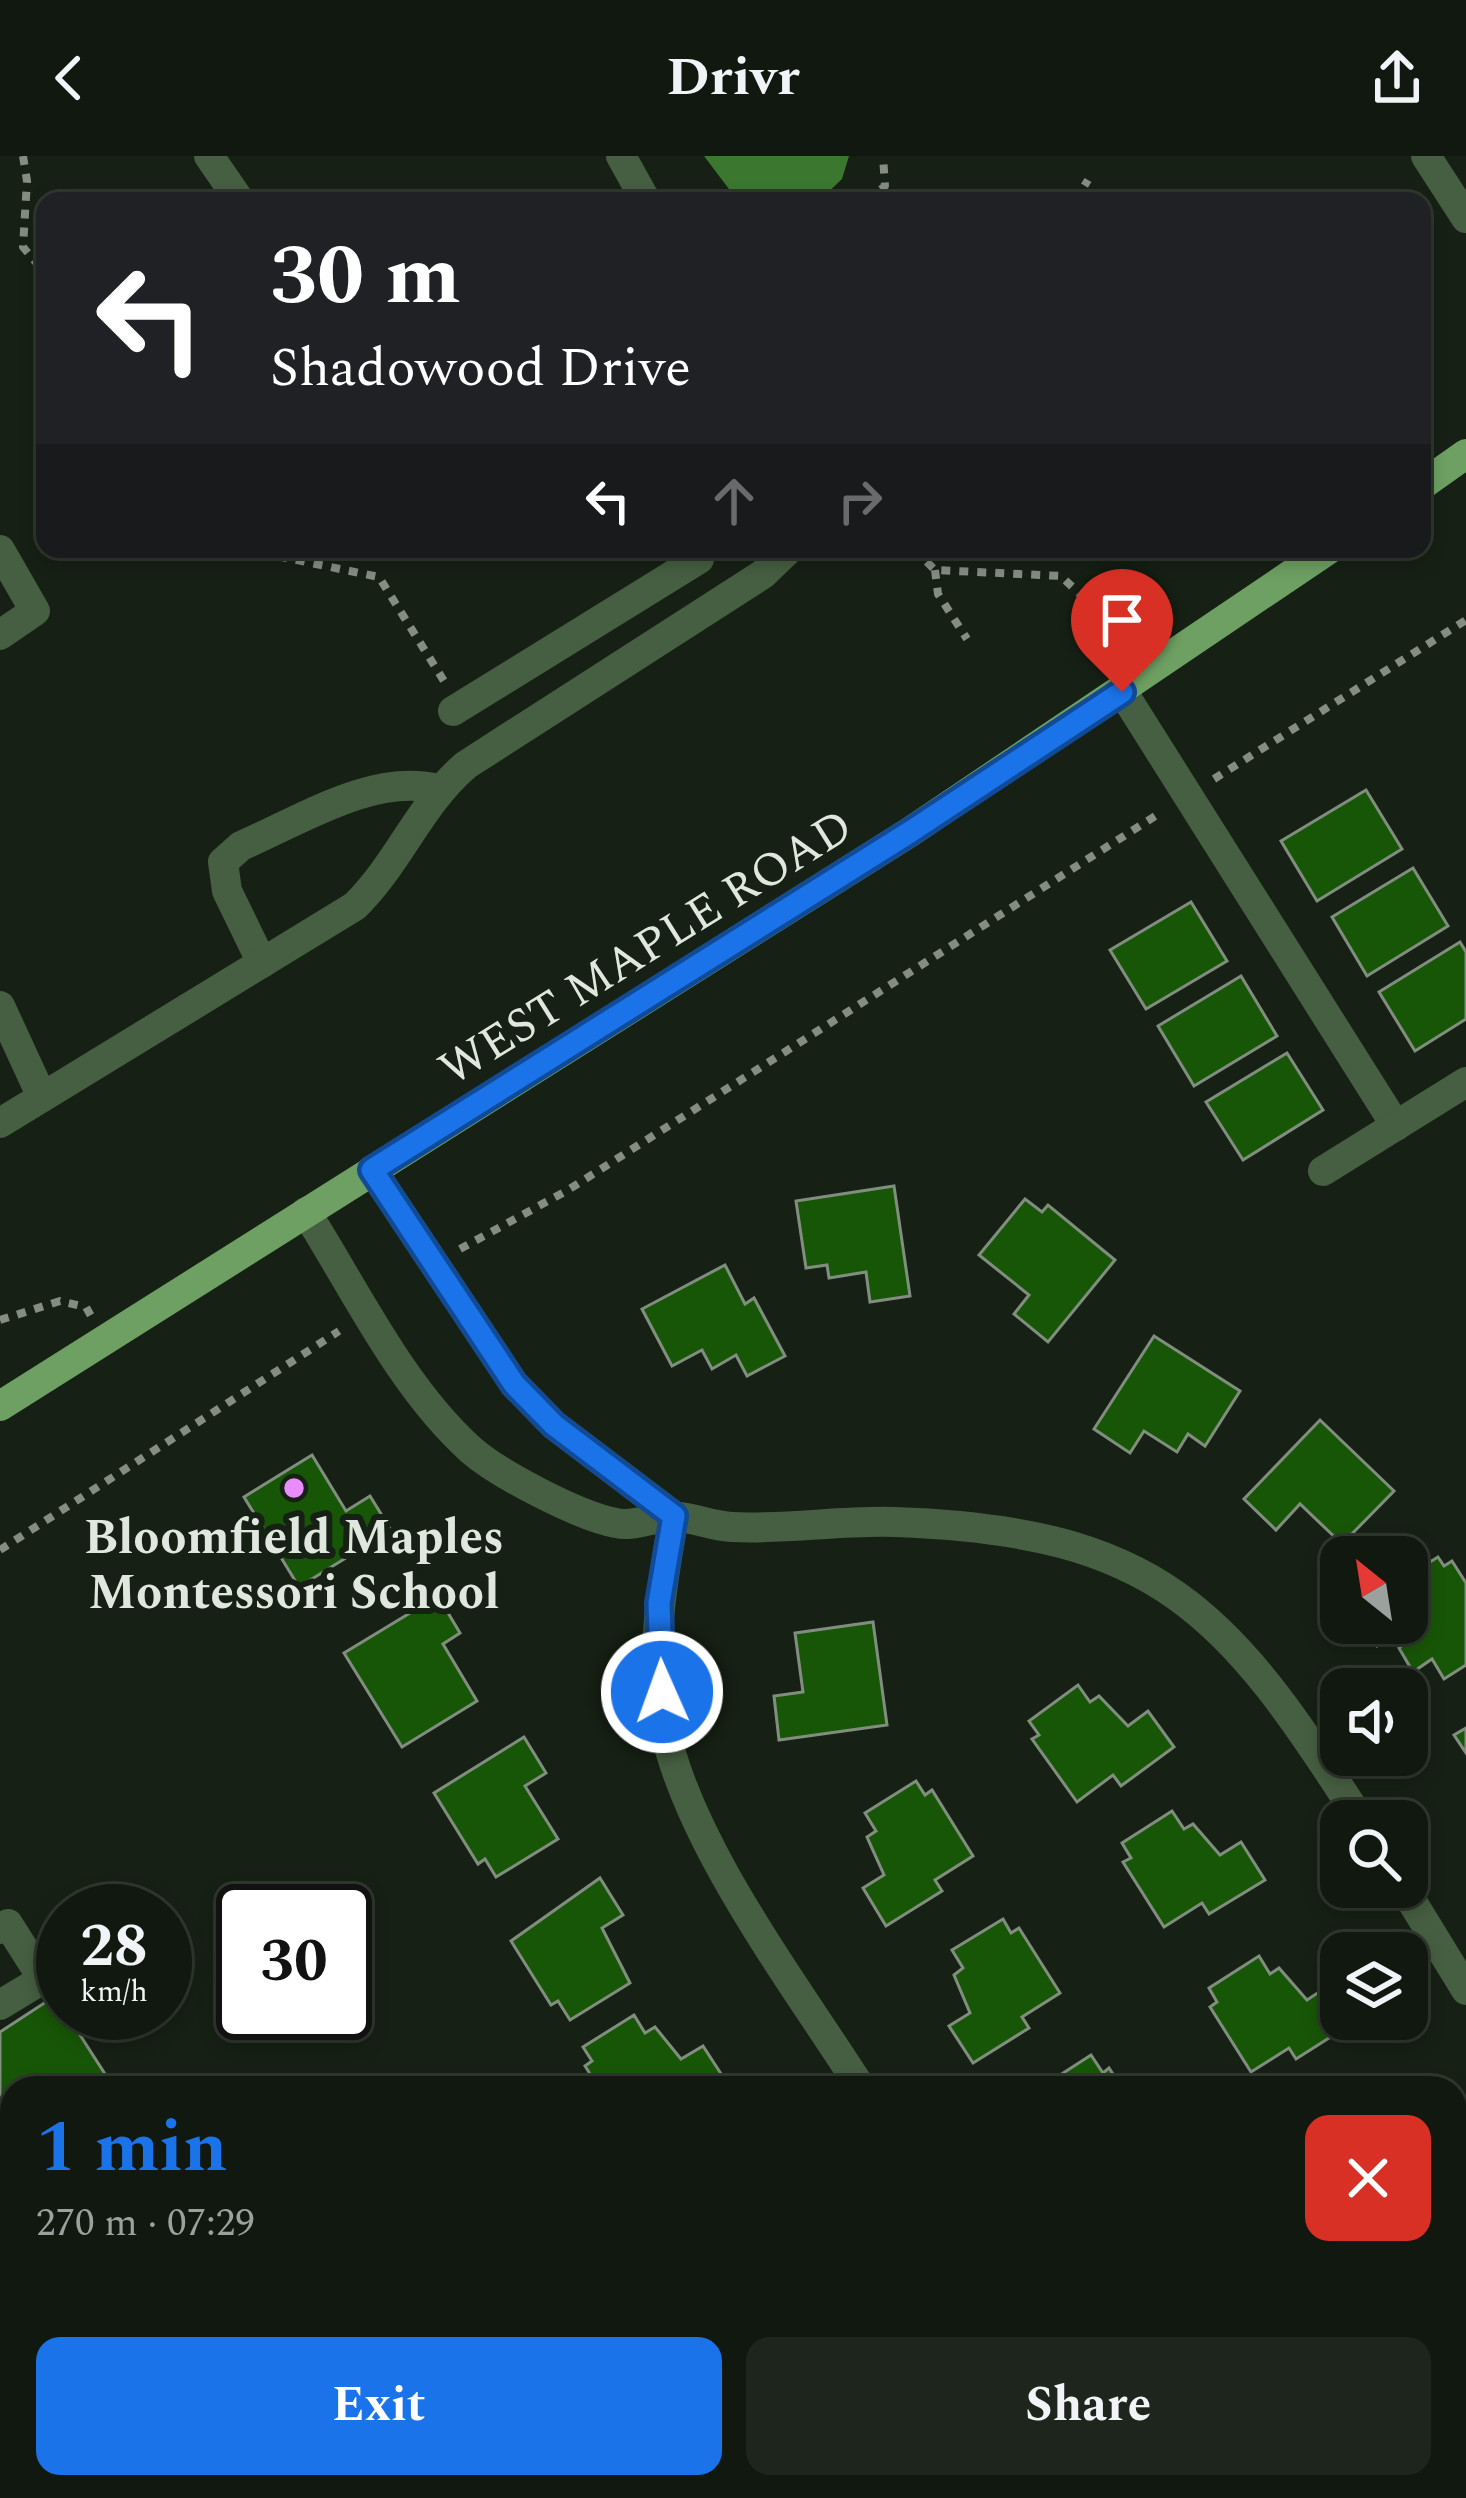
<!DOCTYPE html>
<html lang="en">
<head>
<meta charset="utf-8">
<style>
  :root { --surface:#10180f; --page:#1e251d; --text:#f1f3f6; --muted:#9ca09e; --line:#30372f; --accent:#1a73e8 }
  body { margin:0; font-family:Spectral,serif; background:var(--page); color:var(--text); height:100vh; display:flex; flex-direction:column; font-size:45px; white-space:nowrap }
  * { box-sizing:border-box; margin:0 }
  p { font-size:39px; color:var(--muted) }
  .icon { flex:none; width:66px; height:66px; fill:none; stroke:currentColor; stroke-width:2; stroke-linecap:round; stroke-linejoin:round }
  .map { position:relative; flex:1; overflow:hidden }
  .side { position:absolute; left:0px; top:1920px; width:1467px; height:423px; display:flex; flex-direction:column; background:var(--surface); border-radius:36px 36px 0 0; box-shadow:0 6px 18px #0003,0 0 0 3px var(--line) }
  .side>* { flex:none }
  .top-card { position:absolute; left:36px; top:36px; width:1395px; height:366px; border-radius:24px; box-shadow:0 6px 18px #0003,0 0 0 3px var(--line); background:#202124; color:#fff; overflow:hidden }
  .needle { width:78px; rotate:330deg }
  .buttons { position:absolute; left:1320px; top:1380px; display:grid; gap:24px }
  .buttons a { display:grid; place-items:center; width:108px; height:108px; border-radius:24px; background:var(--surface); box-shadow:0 6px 18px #0003,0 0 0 3px var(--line); font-size:60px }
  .speed { position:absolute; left:36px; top:1728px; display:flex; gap:24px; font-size:60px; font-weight:700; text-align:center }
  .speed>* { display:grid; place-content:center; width:156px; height:156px; border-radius:50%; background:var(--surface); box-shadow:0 6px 18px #0003,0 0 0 3px var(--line); line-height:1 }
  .speed small { font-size:30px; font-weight:400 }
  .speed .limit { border:6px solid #111; border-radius:18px; background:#fff; color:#111 }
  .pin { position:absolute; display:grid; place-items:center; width:102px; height:102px; color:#fff; margin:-123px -51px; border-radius:50% 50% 50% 0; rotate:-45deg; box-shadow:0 0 12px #0007 }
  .pin .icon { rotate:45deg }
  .me { position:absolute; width:132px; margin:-66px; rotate:358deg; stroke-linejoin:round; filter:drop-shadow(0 0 9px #0008) }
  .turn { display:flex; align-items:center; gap:42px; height:252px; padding:0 36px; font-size:54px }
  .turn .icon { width:156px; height:156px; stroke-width:2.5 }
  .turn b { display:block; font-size:84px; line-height:102px }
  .lanes { display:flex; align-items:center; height:114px; padding:0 36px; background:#0003; justify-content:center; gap:60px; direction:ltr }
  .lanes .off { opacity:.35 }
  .round { display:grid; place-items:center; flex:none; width:126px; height:126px; border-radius:24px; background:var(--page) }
  .summary { display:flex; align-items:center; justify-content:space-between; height:204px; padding:0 36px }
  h1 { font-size:72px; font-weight:700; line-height:90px; color:var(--accent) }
  .button { display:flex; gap:24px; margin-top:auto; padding:24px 36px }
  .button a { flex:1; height:138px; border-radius:24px; background:var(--accent); color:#fff; font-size:48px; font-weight:700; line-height:138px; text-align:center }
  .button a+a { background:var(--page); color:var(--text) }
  header { display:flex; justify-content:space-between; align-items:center; height:156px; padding:0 36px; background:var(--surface); font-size:54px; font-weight:700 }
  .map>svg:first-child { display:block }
</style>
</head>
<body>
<header><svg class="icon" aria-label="back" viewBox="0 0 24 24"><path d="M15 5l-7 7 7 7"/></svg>Drivr<svg class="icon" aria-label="share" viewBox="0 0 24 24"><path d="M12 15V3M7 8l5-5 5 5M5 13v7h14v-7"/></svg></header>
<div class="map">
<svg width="1466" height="2342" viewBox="0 0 1466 2342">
  <rect width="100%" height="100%" fill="#162014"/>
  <!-- water -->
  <polygon fill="#3b772f" points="704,0 849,0 842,23 819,45 738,45"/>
  <!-- building -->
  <g fill="#185607" stroke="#818e7f" stroke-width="3">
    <polygon points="1366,634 1402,693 1317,745 1281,685"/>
    <polygon points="1413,712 1448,770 1367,820 1332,761"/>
    <polygon points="1191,746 1227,805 1146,853 1110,794"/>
    <polygon points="1460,786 1466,796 1466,863 1415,895 1379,836"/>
    <polygon points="1241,820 1277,880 1194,930 1158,870"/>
    <polygon points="1287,897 1323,954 1243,1004 1206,946"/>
    <polygon points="894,1030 910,1140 870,1146 866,1116 829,1122 827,1109 806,1112 796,1045"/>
    <polygon points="1025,1043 1042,1056 1048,1049 1115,1104 1048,1186 1014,1158 1029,1139 979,1099"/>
    <polygon points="725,1109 745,1148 754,1142 785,1200 747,1220 736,1199 712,1213 702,1194 672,1210 642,1153"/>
    <polygon points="1154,1180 1240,1235 1205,1290 1188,1278 1177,1296 1144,1275 1130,1297 1094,1273"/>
    <polygon points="1320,1264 1394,1335 1342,1388 1300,1348 1276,1374 1244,1343"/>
    <polygon points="312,1299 346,1355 370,1340 391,1374 299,1431 244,1341"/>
    <polygon points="1438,1401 1444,1410 1452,1405 1466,1427 1466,1509 1444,1523 1432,1503 1413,1516 1399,1492 1404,1488 1397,1477 1377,1490 1363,1467 1407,1467 1407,1420"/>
    <polygon points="438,1440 460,1477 443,1488 477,1545 402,1591 344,1497"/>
    <polygon points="873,1466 887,1569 779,1584 774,1540 803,1536 795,1477"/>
    <polygon points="1078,1529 1090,1546 1099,1540 1128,1570 1148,1555 1174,1591 1121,1630 1113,1619 1077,1646 1032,1583 1039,1579 1029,1565"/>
    <polygon points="1466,1572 1466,1597 1454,1579"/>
    <polygon points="524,1581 546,1617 525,1630 558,1683 496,1721 485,1703 478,1708 434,1637"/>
    <polygon points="916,1625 925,1639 932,1634 973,1700 935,1724 942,1735 886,1770 863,1732 884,1719 867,1681 876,1675 865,1657"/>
    <polygon points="1172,1655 1184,1673 1193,1668 1220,1699 1241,1686 1265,1724 1209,1758 1202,1747 1164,1771 1123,1706 1131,1702 1122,1687"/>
    <polygon points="600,1722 623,1759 602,1772 630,1827 570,1864 558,1845 551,1849 511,1785"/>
    <polygon points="1003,1763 1011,1777 1019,1772 1060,1837 1022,1861 1029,1872 973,1907 949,1870 970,1857 954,1819 963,1812 952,1794"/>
    <polygon points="1259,1800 1270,1818 1279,1812 1307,1844 1328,1830 1341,1851 1341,1863 1351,1868 1296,1903 1289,1892 1251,1916 1210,1851 1217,1846 1209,1832"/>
    <polygon points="55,1840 114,1932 12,1932 12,2014 0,1995 0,1876"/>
    <polygon points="634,1859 645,1877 655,1871 681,1903 703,1890 727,1927 719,1932 599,1932 585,1910 592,1905 583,1891"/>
    <polygon points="1091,1899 1103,1917 1109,1912 1122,1932 1040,1932"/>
    <polygon points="1455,2082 1466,2099 1466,2165 1455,2168"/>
  </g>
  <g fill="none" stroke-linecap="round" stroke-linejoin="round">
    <!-- path -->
    <g stroke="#858d83" stroke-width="8" stroke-dasharray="9 9" stroke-linecap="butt">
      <polyline points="23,0 27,25 23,91 45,117"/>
      <polyline points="867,45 885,30 883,0"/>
      <polyline points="1075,45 1088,24"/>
      <polyline points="243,393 379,421 444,525"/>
      <polyline points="914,393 935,414 1061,420 1134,490"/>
      <polyline points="935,414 938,438 967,483"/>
      <polyline points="1214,623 1466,464"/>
      <polyline points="460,1093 568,1034 1160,657"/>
      <polyline points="0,1164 60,1145 86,1151 91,1160"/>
      <polyline points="0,1394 339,1175"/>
    </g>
    <!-- minor -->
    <g stroke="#465e41" stroke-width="30">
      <polyline points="209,0 240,45"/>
      <polyline points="621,0 646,45"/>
      <polyline points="1426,0 1466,62"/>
      <polyline points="0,394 35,455 0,479"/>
      <polyline points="1122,535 1396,970"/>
      <polyline points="453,555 699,403"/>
      <path d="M262 807 227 735 223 706 241 690C301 664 373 617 438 633"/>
      <polyline points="0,850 42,941"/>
      <path d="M0 967 355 750C399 707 419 649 466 609L763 418 789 393"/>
      <polyline points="372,1014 514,1228 554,1269 674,1360"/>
      <polyline points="1323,1015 1466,926"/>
      <path d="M306 1056C356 1135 401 1231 471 1294 500 1319 579 1360 616 1367 636 1372 658 1358 679 1361 697 1363 714 1370 732 1371 786 1374 841 1364 895 1366 1158 1375 1227 1454 1361 1665"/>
      <path d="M674 1360C662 1427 649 1501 664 1570 689 1690 795 1828 861 1932"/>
      <polyline points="1403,1731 1466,1834"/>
      <polyline points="0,1773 8,1768 43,1823 0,1849"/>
      <polyline points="0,2127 12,2148"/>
      <polyline points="126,2331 133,2342"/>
      <polyline points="1110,2331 1117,2342"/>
      <polyline points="868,2342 886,2331"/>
    </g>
    <!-- major -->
    <g stroke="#6da062" stroke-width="30">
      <polyline points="1422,329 1466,298"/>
      <polyline points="0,1250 910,676 1329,393"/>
    </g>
  </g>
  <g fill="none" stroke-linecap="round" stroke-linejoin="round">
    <defs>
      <polyline id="route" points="662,1536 659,1447 674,1360 554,1269 514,1228 372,1014 910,676 1122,536"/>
    </defs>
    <!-- route casing -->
    <use href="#route" stroke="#114b97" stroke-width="30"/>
    <!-- route -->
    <use href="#route" stroke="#1a73e8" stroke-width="21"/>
  </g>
  <!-- markers -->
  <circle fill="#e98dfd" stroke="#162014" stroke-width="4.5" cx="294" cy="1332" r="12"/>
  <g text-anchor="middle" stroke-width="12" stroke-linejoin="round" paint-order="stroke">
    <!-- street labels -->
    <g font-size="48" fill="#e0e7de" stroke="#162014">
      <text transform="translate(645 790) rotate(-32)" y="17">WEST MAPLE ROAD</text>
    </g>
    <!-- poi labels -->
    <g font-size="48" font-weight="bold" fill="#e0e7de" stroke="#162014">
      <text x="294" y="1397">Bloomfield Maples<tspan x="294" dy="55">Montessori School</tspan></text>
    </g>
  </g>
</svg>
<div class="buttons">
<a><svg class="needle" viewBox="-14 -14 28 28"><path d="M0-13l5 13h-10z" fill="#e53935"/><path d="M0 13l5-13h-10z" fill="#9ca09e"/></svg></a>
<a><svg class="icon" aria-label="sound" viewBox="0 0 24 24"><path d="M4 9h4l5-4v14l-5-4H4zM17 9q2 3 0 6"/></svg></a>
<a><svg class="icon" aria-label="search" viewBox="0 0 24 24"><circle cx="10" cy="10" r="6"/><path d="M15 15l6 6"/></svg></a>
<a><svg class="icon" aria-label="layers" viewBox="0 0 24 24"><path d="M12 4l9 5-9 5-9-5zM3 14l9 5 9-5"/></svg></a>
</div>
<div class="speed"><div>28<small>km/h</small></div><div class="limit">30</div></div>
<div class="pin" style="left:1122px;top:536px;background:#d93025"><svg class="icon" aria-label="arrive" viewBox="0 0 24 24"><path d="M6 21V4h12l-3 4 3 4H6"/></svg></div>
<svg class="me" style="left:662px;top:1536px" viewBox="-20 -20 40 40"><circle r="17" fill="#1a73e8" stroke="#fff" stroke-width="3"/><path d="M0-11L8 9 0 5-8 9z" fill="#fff"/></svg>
<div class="top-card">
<div class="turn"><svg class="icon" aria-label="left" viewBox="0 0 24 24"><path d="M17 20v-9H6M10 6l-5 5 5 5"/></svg><div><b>30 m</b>Shadowood Drive</div></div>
<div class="lanes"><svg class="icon" aria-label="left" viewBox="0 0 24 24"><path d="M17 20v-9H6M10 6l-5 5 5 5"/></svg><svg class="icon off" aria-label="ahead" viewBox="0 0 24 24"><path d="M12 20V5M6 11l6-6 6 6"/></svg><svg class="icon off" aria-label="right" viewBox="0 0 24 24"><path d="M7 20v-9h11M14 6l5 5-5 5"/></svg></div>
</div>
<section class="side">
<div class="summary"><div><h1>1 min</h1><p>270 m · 07:29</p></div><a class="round" style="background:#d93025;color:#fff"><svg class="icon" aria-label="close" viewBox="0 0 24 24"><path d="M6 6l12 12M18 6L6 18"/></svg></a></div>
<div class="button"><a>Exit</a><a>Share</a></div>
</section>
</div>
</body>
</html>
